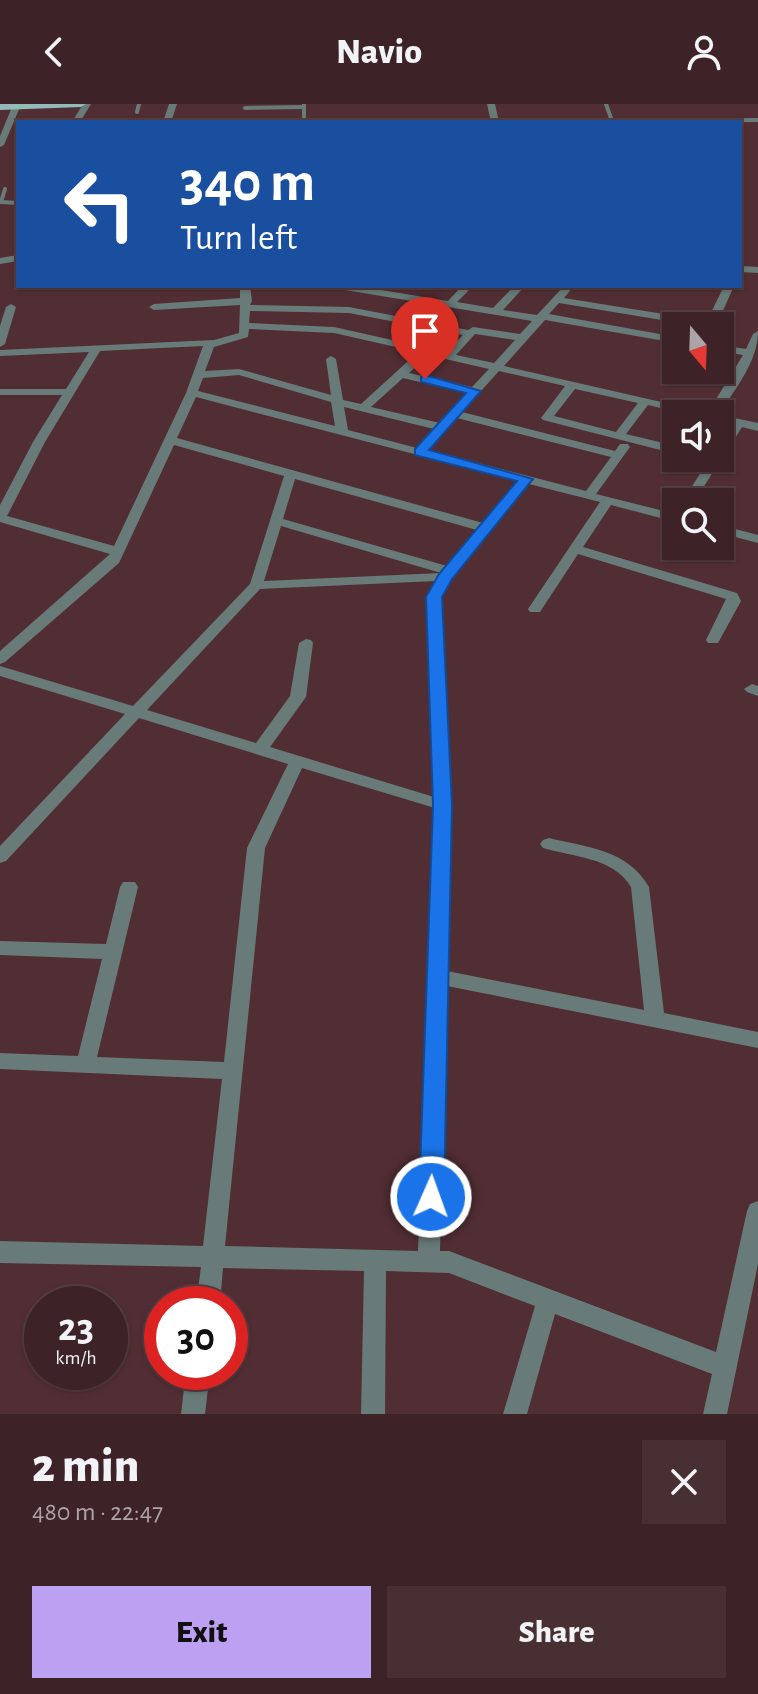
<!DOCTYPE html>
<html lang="en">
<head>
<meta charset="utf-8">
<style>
  :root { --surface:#3d2227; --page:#482f33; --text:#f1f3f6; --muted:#ada4a7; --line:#563f44; --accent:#bca0f2 }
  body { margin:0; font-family:"Alegreya Sans",sans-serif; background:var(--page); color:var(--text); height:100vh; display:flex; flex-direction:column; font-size:30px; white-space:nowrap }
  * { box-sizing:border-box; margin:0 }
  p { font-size:26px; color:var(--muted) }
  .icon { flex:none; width:44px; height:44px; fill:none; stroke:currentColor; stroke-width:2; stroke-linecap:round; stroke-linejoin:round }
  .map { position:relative; height:1310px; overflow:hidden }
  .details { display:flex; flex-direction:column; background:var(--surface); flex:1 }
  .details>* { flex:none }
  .banner { position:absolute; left:16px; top:16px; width:726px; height:168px; border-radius:0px; box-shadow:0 2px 6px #0004,0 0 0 2px var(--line); background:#1a4fa0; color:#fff; overflow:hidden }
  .needle { width:52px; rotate:161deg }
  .fabs { position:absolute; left:662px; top:208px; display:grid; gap:16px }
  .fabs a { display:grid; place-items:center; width:72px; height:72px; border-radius:0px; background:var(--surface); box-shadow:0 2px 6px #0004,0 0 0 2px var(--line); font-size:40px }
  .speed { position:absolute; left:24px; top:1182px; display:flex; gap:16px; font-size:40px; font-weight:700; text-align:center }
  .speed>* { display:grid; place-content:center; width:104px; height:104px; border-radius:50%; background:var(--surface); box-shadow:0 2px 6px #0004,0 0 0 2px var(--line); line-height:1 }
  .speed small { font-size:20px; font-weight:400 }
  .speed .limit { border:12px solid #d22; background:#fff; color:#111 }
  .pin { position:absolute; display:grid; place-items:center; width:68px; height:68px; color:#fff; margin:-82px -34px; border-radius:50% 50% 50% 0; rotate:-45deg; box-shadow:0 0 8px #0007 }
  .pin .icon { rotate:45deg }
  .me { position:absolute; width:88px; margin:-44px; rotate:2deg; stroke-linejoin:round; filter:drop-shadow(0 0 6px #0008) }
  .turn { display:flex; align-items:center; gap:28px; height:168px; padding:0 32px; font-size:36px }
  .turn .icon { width:104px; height:104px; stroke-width:2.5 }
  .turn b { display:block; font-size:56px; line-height:68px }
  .round { display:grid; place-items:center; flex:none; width:84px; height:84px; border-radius:0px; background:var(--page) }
  .summary { display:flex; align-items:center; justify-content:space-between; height:136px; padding:0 32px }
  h1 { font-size:48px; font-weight:800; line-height:60px }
  .primary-button { display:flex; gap:16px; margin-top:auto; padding:16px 32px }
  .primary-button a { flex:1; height:92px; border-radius:0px; background:var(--accent); color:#111; font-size:32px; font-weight:800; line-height:92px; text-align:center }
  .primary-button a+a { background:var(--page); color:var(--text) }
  header { display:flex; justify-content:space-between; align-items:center; height:104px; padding:0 32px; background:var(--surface); font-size:36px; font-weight:800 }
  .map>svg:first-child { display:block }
</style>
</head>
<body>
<header><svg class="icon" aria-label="back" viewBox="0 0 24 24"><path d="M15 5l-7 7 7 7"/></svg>Navio<svg class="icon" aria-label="person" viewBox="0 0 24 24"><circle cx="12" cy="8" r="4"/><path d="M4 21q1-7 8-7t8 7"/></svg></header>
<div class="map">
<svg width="758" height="1310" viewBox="0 0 758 1310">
  <rect width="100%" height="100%" fill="#512e34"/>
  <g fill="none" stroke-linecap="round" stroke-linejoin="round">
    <!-- lane -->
    <g stroke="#687b79" stroke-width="4">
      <polyline points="304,0 304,18"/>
      <polyline points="606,0 612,17"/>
      <polyline points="245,4 304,3"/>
      <polyline points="137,8 139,0"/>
      <polyline points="565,18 758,16"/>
      <polyline points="5,85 1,98 18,99"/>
    </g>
    <!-- street -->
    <g fill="#687b79" fill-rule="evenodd">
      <polygon points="83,0 91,0 80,18 72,18"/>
      <polygon points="169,0 177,0 171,18 163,18"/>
      <polygon points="487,0 495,0 499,18 491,18"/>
      <polygon points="16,1 20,3 4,41 0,43 0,32 12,3"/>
      <polygon points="18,151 18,157 0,160 0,154"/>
      <polygon points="740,162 758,163 758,169 740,168"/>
      <path d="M240 182H250L252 197 250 201 349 203 468 226 473 223 520 230 532 217 339 185 334 182H357L448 197 462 182H473L457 198 493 204 514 182H525L503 206 537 211 564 182H574L564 194 707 217 724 182H734L716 222H698L559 199 549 210 676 233V239L545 216 504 262 705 308 707 310H686L648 301 626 330 676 342V350L543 316 541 314 565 282 499 267 462 308 615 347 620 340H628L630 343 596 390 676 410V418L611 401 583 443 737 489 741 497 718 539H708L706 536 726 495 578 450 540 508H530L528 505 600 398 529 380 451 474 441 493 451 701 447 867 644 906 631 783C613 753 573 753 543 744L540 740 543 736 549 734C587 743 628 746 649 783L664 909 758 928V944L447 882 440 1147H449L716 1248 747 1107 750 1100 758 1097V1160L727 1310H703L712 1270 555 1210 527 1310H503L535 1202 449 1169 386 1167 385 1310H361L364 1167 223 1164 220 1200H196L201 1163 0 1159V1137L203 1142 222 975 0 965V949L78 952 102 855 0 851V837L106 840 120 783 123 778H135L138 783 97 953 224 958 247 744 288 660 139 614 6 757 0 759V742L125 610 0 572V562L133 602 250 480 284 372 174 341 119 459 5 558 0 560V547L110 450 0 418V401L33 338 62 291H0V285H66L89 248 0 252V246L214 236 239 229 240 201 154 206 149 203 154 200 240 194ZM250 207 349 209 463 231 446 248 334 223 249 219ZM249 225 334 229 418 248 361 300 343 296 336 255 331 252 326 255 331 291 239 265 205 267 214 243 248 233ZM475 230 515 236 494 259 456 251ZM203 242 186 289 114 442 7 412 45 338 100 247ZM428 251 489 265 472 283 409 269ZM239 271 331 298 335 322 198 287 203 274ZM403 274 467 289 440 319 371 303ZM575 285 638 299 616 328 554 312ZM196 293 518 377 483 419 177 334ZM344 303 434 325 417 344 348 326ZM457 314 611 353 586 387 428 346ZM295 375 477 426 447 462 283 415ZM281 422 441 469 264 477ZM436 477 427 493 434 693 270 643 306 593 313 539 311 536 306 535 299 539 290 592 256 639 147 606 260 485ZM302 664 435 704 418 1147 225 1142 265 744Z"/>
      <polygon points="11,200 16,203 5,240 0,243 0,222 6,203"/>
      <path d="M758 227C758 258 735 285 719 310H707L743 251 720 247V241L746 245 753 230Z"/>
      <polygon points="720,311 758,319 758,327 742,323 724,352 721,352 722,354 694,398 682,398 710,354 720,354 720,340 732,320 720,317"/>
      <polygon points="720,421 758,431 758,439 720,429"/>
      <polygon points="752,580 758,582 758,592 747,588 744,585"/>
      <polygon points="186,1268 210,1268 205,1310 181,1310"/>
    </g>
    <!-- primary -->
    <polygon fill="#92bbb7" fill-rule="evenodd" points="0,0 86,0 81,3 0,6"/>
  </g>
  <!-- route -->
  <polygon fill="#1a73e8" stroke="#114b97" stroke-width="2" points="425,271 481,287 429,346 533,375 452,475 442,493 452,701 444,1093 440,1101 431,1105 422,1101 419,1093 433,701 426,493 439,470 517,377 415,351 415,345 466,289 421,278 421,273"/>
</svg>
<div class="fabs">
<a><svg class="needle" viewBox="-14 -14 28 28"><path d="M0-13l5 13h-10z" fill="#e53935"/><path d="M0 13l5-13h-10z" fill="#ada4a7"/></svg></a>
<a><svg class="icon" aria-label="sound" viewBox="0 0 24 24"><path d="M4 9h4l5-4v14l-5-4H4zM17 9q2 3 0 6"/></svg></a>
<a><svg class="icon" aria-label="search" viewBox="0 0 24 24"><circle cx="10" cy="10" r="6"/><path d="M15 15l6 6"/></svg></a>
</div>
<div class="speed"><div>23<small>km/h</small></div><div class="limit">30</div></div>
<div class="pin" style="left:425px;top:275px;background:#d93025"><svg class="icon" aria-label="arrive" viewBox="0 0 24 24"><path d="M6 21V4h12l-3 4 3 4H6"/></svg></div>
<svg class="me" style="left:431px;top:1093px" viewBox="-20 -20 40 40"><circle r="17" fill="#1a73e8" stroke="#fff" stroke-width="3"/><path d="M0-11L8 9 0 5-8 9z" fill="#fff"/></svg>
<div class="banner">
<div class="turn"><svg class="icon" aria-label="left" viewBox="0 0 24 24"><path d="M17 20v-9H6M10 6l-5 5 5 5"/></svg><div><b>340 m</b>Turn left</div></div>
</div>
</div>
<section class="details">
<div class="summary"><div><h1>2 min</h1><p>480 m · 22:47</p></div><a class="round"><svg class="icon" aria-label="close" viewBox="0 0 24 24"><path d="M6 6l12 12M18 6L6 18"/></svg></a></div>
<div class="primary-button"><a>Exit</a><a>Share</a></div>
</section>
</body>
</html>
